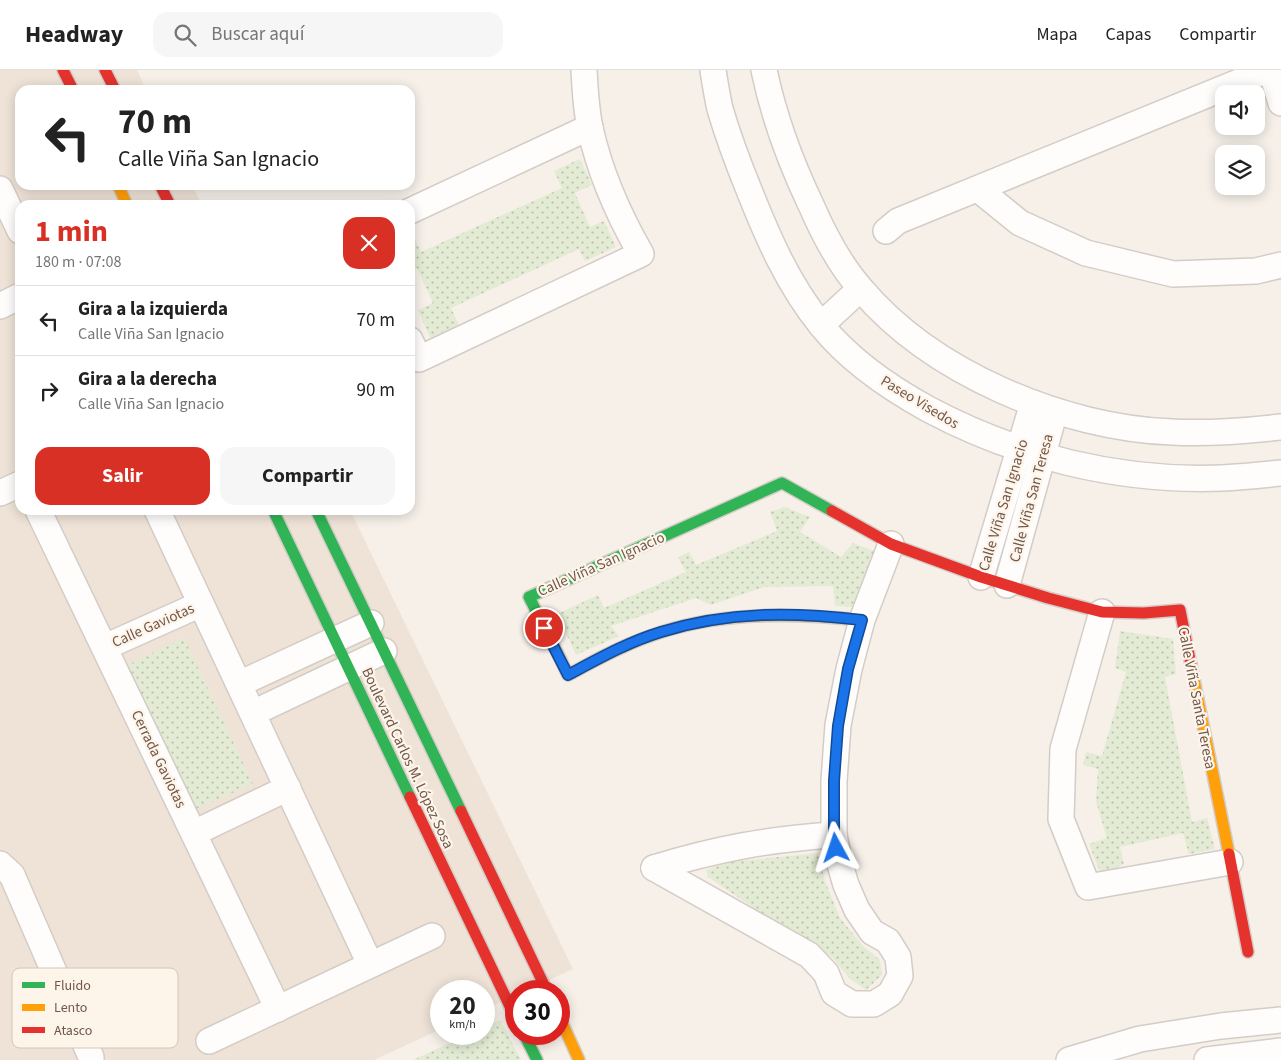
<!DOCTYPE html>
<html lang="es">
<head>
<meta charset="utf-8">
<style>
  :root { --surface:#fff; --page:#f6f6f6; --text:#222; --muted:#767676; --line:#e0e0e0; --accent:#d93025 }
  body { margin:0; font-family:"Source Sans 3",sans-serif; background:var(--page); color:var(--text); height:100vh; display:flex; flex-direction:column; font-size:19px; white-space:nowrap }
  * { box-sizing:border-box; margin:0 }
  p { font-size:16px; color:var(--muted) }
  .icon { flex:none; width:28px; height:28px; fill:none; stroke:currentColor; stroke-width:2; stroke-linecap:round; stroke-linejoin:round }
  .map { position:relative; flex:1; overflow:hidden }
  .sheet { position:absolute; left:15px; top:130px; width:400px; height:315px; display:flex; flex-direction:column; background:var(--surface); border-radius:15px; box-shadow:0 2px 12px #0003 }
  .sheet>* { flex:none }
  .top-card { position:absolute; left:15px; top:15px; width:400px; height:105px; border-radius:15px; box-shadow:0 2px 12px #0003; background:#fff; color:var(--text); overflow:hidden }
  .fabs { position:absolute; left:1215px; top:15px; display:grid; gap:10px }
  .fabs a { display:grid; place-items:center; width:50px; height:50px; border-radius:10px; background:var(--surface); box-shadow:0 2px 12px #0003; font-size:25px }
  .speed { position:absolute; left:430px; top:910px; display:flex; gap:10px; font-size:25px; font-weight:700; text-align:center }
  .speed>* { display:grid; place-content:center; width:65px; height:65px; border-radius:50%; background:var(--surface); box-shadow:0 2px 12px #0003; line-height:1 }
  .speed small { font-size:12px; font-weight:400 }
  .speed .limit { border:8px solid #d22; background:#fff; color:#111 }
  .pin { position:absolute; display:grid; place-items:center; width:42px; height:42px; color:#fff; margin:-21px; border:2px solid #fff; border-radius:50%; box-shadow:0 1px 5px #0007 }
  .me { position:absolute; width:55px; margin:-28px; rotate:355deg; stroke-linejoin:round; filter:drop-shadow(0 0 4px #0008) }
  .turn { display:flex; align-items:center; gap:18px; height:105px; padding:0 20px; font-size:22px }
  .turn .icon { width:65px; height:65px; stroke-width:2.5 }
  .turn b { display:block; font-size:35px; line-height:42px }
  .round { display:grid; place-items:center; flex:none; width:52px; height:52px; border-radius:15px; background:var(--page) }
  .summary { display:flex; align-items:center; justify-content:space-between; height:85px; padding:0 20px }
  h1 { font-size:30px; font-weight:700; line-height:38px; color:var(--accent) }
  .primary-button { display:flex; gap:10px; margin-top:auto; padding:10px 20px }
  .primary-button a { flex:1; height:58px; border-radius:15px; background:var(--accent); color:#fff; font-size:20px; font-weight:700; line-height:58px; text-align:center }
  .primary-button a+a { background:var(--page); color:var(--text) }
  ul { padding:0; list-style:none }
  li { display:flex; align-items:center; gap:15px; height:70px; padding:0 20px; border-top:1px solid var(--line) }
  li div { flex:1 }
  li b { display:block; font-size:19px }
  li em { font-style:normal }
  header { display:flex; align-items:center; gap:30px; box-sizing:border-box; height:70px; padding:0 25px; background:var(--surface); border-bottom:1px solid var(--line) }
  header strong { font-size:24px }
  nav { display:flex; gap:28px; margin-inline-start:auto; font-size:18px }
  .search { width:350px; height:45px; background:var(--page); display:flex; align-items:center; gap:12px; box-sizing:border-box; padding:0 18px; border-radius:15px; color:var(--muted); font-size:19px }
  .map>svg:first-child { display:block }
</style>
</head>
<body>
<header>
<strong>Headway</strong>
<div class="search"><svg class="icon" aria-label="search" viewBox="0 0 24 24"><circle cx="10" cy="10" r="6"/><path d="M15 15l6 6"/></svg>Buscar aquí</div>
<nav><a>Mapa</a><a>Capas</a><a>Compartir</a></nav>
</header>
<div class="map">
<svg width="1281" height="990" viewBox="0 0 1281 990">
  <defs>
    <pattern id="grass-dots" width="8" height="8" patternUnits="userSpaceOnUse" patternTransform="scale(1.25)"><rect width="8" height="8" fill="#e3ebd4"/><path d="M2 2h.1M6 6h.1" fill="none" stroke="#bcc1ae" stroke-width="1.8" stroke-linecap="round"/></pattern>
  </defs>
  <rect width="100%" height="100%" fill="#f6f0e9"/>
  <!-- residential -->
  <polygon fill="#efe3d7" points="0,0 137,0 146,20 20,20 20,115 192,115 202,135 20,135 20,440 350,440 573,899 525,921 516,921 516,925 484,940 484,921 441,921 441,959 374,990 0,990"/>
  <!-- grass -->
  <g fill="url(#grass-dots)">
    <polygon points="580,89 592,115 575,123 590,157 604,151 616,177 585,191 579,179 451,238 459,255 430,268 418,240 433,233 417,198 410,201 410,169 414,167 421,182 562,118 554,101"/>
    <polygon points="784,437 810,447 800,462 841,487 853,473 876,482 856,537 835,536 833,516 764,517 711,535 696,528 611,556 619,566 576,585 557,544 598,525 604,538 686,502 678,487 689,482 696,495 777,461 770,442"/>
    <polygon points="1120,561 1173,569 1176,604 1165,607 1192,752 1207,748 1215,779 1189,784 1183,763 1120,777 1124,794 1101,805 1089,774 1107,768 1096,732 1098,699 1083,695 1086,682 1102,686 1126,602 1115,598"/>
    <polygon points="184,568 253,714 196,739 123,597"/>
    <polygon points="818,783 825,811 840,848 863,876 880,890 882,905 866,920 850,909 832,887 779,855 708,807 706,800 729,792"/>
    <polygon points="500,950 521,990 413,990 470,964 484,964 484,957"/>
  </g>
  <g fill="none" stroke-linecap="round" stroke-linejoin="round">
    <defs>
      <g id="street">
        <path d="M713 0C715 13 717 26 720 39 728 66 738 93 749 120 768 168 788 214 821 255 849 290 888 317 928 339 1018 387 1120 412 1222 408 1242 407 1262 405 1281 403"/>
        <path d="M764 0C774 48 790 91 811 135 824 165 839 194 861 219 932 303 1063 358 1172 362 1208 364 1245 361 1281 357"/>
        <polyline points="1271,0 1281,33"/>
        <polyline points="0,119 20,161"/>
        <polyline points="978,119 1020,153 1086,183 1173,204 1256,201 1281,195"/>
        <polyline points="410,141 590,57"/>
        <polyline points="886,161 898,151 1268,0"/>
        <polyline points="0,236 20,226"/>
        <polyline points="821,255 860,219"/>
        <path d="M410 270 419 289 641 184C618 144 600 103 590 58 586 39 585 19 584 0"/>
        <polyline points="0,423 20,414"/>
        <polyline points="38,440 278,939"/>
        <polyline points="157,440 370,894"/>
        <polyline points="981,507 1033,333"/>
        <polyline points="1007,515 1055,341"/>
        <polyline points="1102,542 1063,679 1061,749 1088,817 1230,792"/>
        <polyline points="105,577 201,534"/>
        <polyline points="239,614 371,553"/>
        <polyline points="253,643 384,581"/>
        <polyline points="194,763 288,718"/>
        <polyline points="0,794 12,805 91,987 91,990"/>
        <polyline points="654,798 809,885 826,903 834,923 852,934 874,934 890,924 900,906 898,887 888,871 872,862 857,840 846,815 839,791 834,765 834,711 838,655 849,599 862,550 891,474"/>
        <path d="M654 798C716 779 769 769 834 765"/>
        <polyline points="209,971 432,866"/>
        <polyline points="1069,990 1140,969 1221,956 1281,950"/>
        <polyline points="1207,990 1281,981"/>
      </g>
      <g id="fast">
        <polyline points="273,440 410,727"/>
        <polyline points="316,440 461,741"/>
        <polyline points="557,582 529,527 782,413 832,441"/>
        <polyline points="524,964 537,990"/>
      </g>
      <g id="slow">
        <polyline points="118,115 127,135"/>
        <path d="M557 582 568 605C594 591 619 577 647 567 716 541 790 543 862 550"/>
        <polyline points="1191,595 1229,784"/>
        <polyline points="559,946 579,990"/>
      </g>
      <g id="jam">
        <polyline points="63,0 73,20"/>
        <polyline points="105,0 115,20"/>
        <polyline points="160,115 170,135"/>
        <polyline points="832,441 891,474 981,507 1048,528 1102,542 1144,543 1180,540 1191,595"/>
        <polyline points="410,727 516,949"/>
        <polyline points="461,741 547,921"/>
        <polyline points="1229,784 1248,882"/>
      </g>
    </defs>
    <!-- street casing -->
    <use href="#street" stroke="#d4ccc6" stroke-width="28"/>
    <!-- fast casing -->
    <use href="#fast" stroke="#d4ccc6" stroke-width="14"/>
    <!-- slow casing -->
    <use href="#slow" stroke="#d4ccc6" stroke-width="14"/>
    <!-- jam casing -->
    <use href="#jam" stroke="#d4ccc6" stroke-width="14"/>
    <!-- street -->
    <use href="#street" stroke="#fefdfc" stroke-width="25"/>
    <!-- fast -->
    <use href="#fast" stroke="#30b455" stroke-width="11"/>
    <!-- slow -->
    <use href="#slow" stroke="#ff9f0a" stroke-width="11"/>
    <!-- jam -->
    <use href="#jam" stroke="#e5322d" stroke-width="11"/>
  </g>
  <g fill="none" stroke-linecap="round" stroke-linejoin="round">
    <defs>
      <path id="route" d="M544 558 568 605C598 589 628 572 661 562 729 541 793 542 862 550L848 599 838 656 834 711V765L836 778"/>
    </defs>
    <!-- route casing -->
    <use href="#route" stroke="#114b97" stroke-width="12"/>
    <!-- route -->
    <use href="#route" stroke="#1a73e8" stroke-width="9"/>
  </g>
  <g text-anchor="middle" stroke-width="4.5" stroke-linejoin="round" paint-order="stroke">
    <!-- street labels -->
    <g font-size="15" fill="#72574b" stroke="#fef5ea">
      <text transform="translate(920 332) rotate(31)" y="5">Paseo Visedos</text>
      <text transform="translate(1031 428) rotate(-75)" y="5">Calle Viña San Teresa</text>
      <text transform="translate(1003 435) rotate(-73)" y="5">Calle Viña San Ignacio</text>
      <text transform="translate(601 494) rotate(-24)" y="5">Calle Viña San Ignacio</text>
      <text transform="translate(153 555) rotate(-24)" y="5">Calle Gaviotas</text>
      <text transform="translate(1197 628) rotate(79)" y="5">Calle Viña Santa Teresa</text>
      <text transform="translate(408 688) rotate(65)" y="5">Boulevard Carlos M. López Sosa</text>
      <text transform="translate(159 689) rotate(64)" y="5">Cerrada Gaviotas</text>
    </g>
  </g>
  <!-- legend -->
  <rect x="12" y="898" width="166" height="80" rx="8" fill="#fef5ea" stroke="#d4c6ba" stroke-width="1"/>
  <rect x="22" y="912" width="23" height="6" fill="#30b455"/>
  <rect x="22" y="934" width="23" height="7" fill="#ff9f0a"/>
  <rect x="22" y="957" width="23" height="6" fill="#e5322d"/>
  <g font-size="14" fill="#72574b">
    <text x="54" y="920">Fluido</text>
    <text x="54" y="942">Lento</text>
    <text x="54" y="965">Atasco</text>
  </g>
</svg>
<div class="fabs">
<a><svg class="icon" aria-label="sound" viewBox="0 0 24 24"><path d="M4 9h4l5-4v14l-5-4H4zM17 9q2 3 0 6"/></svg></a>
<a><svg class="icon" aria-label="layers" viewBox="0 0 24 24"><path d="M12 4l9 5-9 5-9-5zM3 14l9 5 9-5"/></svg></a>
</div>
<div class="speed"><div>20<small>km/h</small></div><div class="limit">30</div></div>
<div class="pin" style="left:544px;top:558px;background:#d93025"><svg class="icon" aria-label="arrive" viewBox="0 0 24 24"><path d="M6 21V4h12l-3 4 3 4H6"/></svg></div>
<svg class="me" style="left:836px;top:778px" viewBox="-20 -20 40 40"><path d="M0-17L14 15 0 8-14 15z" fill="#1a73e8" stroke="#fff" stroke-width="4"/></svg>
<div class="top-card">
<div class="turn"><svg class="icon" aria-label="left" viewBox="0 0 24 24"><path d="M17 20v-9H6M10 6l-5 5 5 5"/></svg><div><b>70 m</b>Calle Viña San Ignacio</div></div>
</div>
<section class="sheet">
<div class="summary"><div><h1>1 min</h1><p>180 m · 07:08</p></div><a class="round" style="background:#d93025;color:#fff"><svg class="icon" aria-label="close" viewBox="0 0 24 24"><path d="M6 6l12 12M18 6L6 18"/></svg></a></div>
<ul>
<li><svg class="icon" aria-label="left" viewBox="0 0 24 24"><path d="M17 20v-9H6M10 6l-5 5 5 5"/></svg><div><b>Gira a la izquierda</b><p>Calle Viña San Ignacio</p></div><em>70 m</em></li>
<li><svg class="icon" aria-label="right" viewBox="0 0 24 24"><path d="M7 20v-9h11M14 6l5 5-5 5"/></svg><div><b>Gira a la derecha</b><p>Calle Viña San Ignacio</p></div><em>90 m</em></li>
</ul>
<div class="primary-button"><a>Salir</a><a>Compartir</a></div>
</section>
</div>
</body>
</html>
